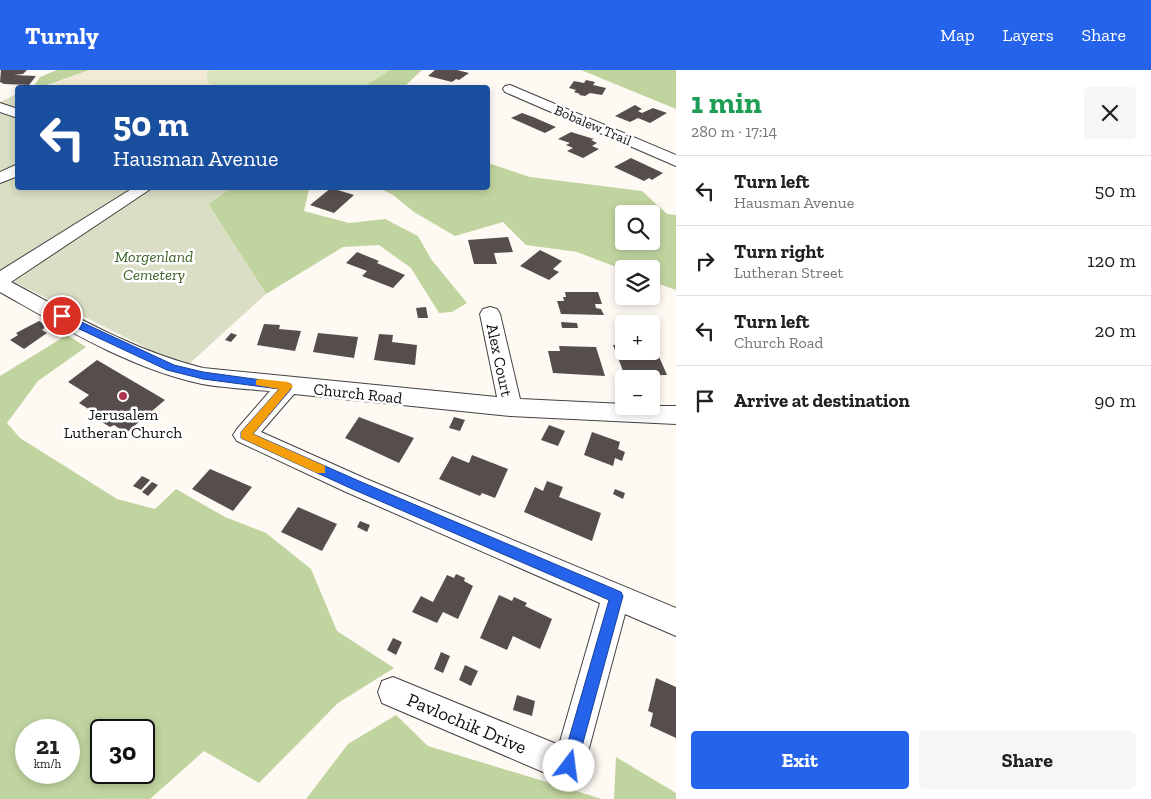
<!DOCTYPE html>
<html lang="en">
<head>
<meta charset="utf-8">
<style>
  :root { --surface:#fff; --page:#f6f6f6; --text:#202124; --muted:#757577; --line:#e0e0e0; --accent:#2563eb }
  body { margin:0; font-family:"Zilla Slab",serif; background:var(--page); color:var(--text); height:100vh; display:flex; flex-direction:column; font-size:19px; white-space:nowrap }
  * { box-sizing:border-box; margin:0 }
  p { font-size:16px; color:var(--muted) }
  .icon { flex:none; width:28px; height:28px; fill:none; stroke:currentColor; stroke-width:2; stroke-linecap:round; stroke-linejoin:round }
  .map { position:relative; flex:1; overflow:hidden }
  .panel { display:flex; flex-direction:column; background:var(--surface); width:475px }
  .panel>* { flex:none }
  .guide { position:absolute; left:15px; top:15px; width:475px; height:105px; border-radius:5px; box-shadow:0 2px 8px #0003; background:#1a4fa0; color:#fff; overflow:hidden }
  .tools { position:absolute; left:615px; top:135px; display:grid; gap:10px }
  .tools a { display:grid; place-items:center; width:45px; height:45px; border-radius:5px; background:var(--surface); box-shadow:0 2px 8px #0003; font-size:25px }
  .speed { position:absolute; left:15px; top:649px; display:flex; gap:10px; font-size:25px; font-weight:700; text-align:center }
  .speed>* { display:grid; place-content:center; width:65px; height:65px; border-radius:50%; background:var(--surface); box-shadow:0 2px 8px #0003; line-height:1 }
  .speed small { font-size:12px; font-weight:400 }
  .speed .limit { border:2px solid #111; border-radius:8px; background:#fff; color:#111 }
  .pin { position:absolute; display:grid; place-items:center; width:42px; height:42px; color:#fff; margin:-21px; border:2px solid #fff; border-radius:50%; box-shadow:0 1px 5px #0007 }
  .me { position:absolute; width:55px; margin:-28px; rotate:15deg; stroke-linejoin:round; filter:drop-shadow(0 0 4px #0008) }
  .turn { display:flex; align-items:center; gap:18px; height:105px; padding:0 15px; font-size:22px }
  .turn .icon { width:65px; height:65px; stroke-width:2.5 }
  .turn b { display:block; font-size:35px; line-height:42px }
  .round { display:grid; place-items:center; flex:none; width:52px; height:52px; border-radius:5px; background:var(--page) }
  .summary { display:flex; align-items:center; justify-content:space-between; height:85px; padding:0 15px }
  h1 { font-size:30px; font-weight:700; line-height:38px; color:#1e9e55 }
  .cta { display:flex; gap:10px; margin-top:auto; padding:10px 15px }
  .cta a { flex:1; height:58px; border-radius:5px; background:var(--accent); color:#fff; font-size:20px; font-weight:700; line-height:58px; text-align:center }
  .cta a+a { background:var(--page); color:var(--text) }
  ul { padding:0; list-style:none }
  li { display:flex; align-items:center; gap:15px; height:70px; padding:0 15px; border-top:1px solid var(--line) }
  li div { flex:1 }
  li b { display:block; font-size:19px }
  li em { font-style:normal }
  header { display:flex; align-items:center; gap:30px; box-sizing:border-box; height:70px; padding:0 25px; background:var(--accent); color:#fff }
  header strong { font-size:24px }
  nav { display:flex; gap:28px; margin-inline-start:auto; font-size:18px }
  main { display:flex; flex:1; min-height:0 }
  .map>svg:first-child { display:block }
</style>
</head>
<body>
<header>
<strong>Turnly</strong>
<nav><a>Map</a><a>Layers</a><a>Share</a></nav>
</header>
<main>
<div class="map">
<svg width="676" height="729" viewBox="0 0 676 729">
  <rect width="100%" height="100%" fill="#fef9f2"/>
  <!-- farmland -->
  <polygon fill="#f2ead4" points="89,0 210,0 206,4 208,13 214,17 42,18"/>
  <!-- green -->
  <polygon fill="#d9e5be" points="210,0 390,0 364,18 214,17 208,13 206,4"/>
  <!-- forest -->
  <g fill="#c0d49f" fill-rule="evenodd">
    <polygon points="57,0 89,0 42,17 34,16 40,7"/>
    <polygon points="390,0 422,0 404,17 364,17"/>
    <polygon points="581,0 676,0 676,39"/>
    <path d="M488 93 530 107 642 121 667 144 676 145V220L651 211V199L624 200 577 182 526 175 503 152 455 166 414 142 393 125 379 118H488ZM624 144H651V171H624Z"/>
    <polygon points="231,118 315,118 309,119 304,141 349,153 385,149 418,166 431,189 467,233 452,242 439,243 411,198 379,175 343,177 266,224 208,134"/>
    <path d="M67 265 86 277 38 311 7 353 20 368 117 429 155 439 176 419 225 447 266 463 311 499 337 561 394 598 338 633 259 713 204 681 150 729H0V306ZM26 660H69V702H26ZM101 660H144V702H101Z"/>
    <polygon points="396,645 428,676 602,729 306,729 348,674"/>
    <polygon points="616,687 676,723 676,729 614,729"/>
  </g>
  <!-- cemetery -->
  <polygon fill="#dadec4" points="17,24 18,118 231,118 208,134 266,224 189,294 177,293 0,205 0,32"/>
  <!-- building -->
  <g fill="#564e4c">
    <polygon points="1,0 27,0 23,4 14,5 36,6 29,15 4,14 0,12"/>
    <polygon points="435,0 457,0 469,3 459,10 456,9 452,12 428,6"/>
    <polygon points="586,10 595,12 593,15 606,18 602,25 590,23 585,26 579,25 580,24 574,22 576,20 569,18 574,11 584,13"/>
    <polygon points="635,35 642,39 638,41 642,43 653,38 667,43 650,53 638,48 630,52 615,46"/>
    <polygon points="522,43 533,47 556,57 545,63 511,48"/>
    <polygon points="571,62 594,69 591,70 597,73 592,76 599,79 583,88 567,81 573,78 566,75 570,73 558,69"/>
    <polygon points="631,88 663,103 652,110 649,108 644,111 614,97"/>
    <polygon points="331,118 354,125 334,143 310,135"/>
    <polygon points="508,167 513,182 494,183 497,194 474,194 468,170"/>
    <polygon points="540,180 562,191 553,199 559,202 549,210 520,196"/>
    <polygon points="357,182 379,191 377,193 405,205 393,218 362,206 367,201 346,193"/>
    <polygon points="565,222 598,222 602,234 595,234 596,238 601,239 604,245 561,244 557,231 564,231 563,227 566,227"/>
    <polygon points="426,237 428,248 418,248 416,238"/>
    <polygon points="39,251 47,256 42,260 47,263 24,279 10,270 18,265 16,263"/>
    <polygon points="561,252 577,253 578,258 562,258"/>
    <polygon points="264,254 280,255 279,259 301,261 295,281 257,275"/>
    <polygon points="231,263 237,265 231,272 225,270"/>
    <polygon points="318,263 358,267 354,288 313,282"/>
    <polygon points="379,264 393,265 392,272 417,275 415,295 374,290"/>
    <polygon points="624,274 624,281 657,282 667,305 625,306 613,275"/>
    <polygon points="559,276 596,277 605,306 553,303 548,281 560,281"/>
    <polygon points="97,290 160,327 165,330 126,363 114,355 110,357 92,346 95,343 79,333 89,325 68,312"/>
    <polygon points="359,347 414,368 399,393 345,368"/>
    <polygon points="454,347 465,350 460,361 449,358"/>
    <polygon points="549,355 565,361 558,376 541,370"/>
    <polygon points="592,362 620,372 618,379 625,382 622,391 615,388 613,396 584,385"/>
    <polygon points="472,385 508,399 495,428 482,423 480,426 439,409 452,386 469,393"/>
    <polygon points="210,399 252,417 233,441 192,419"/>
    <polygon points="142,406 150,410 141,420 133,416"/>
    <polygon points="547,411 563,417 559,427 601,443 592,471 524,442 535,417 543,421"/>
    <polygon points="152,412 158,415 148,426 142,422"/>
    <polygon points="615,419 625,423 623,429 613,424"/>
    <polygon points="298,437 337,454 322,481 281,462"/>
    <polygon points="360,451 370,455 367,462 357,457"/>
    <polygon points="456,504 465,508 464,511 473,516 458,549 443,542 437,553 412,542 421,526 433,532 447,505 454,508"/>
    <polygon points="499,525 512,531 514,527 527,533 525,536 552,549 540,579 513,566 507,580 480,568"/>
    <polygon points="393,568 402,572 396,585 387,580"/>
    <polygon points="441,582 450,586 443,603 434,599"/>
    <polygon points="465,595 478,601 471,616 459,610"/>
    <polygon points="656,608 676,617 676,668 650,656 653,643 648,641"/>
    <polygon points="517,625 535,631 532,646 513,640"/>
  </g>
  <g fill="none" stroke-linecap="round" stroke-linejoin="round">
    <defs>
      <g id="minor">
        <polygon points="510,15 676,85 676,96 505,22 503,19 505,16"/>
        <polygon points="0,33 18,39 18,48 0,42"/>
        <polygon points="18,94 18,106 0,113 0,102"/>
        <path d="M133 118H152L11 212C73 245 134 281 203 298L497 327 480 244 483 239 490 237 497 239 500 244 520 329 624 334V336H676V354L510 346 294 324 261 362 364 408 676 538V566L625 544 581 708 569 713 557 708 382 633 378 622 382 611 393 607 559 675 600 533 346 422 237 371 233 365 237 359 270 321C248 319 224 318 202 314 129 298 64 258 0 222V201Z"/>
      </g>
    </defs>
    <!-- minor casing -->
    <use href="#minor" stroke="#424242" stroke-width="2"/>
    <!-- minor -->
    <use href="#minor" fill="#fff" fill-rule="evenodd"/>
  </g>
  <!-- route -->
  <polygon fill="#2563eb" stroke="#184099" points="62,243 174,295 203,302 291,314 291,319 253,364 359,411 621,522 623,526 575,702 569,704 564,702 561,696 609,530 350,418 241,368 241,362 279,319 203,309 167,300 58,249 58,244"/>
  <!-- slow -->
  <polygon fill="#f59e0b" points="260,309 288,312 293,316 253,364 325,396 325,403 317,403 241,368 241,362 279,319 256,315 256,310"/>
  <!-- markers -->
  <circle fill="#b1344f" stroke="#fff" stroke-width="2" cx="123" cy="326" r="5"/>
  <g text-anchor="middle" stroke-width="5" stroke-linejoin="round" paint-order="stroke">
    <!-- far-street labels -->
    <g font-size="14" fill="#0f0f0f" stroke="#fff">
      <text transform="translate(593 55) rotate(23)" y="5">Bobalew Trail</text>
    </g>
    <!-- park labels -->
    <g font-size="16" font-style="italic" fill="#3b6025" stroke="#fff">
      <text x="154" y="192">Morgenland<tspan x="154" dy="18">Cemetery</tspan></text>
    </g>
    <!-- street labels -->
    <g font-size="16" fill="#0f0f0f" stroke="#fff">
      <text transform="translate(500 290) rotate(78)" y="6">Alex Court</text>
      <text transform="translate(358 323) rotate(6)" y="6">Church Road</text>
    </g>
    <!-- poi labels -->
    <g font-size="16" fill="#0f0f0f" stroke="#fff">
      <text x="123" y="350">Jerusalem<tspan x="123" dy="18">Lutheran Church</tspan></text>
    </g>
    <!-- near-street labels -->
    <g font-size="19" fill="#0f0f0f" stroke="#fff">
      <text transform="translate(467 653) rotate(23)" y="7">Pavlochik Drive</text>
    </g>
  </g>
</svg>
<div class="tools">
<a><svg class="icon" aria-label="search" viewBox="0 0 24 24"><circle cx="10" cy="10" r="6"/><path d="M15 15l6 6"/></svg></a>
<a><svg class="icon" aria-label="layers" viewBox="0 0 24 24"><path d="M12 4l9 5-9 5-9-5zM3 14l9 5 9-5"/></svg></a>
<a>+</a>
<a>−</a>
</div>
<div class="speed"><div>21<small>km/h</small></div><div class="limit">30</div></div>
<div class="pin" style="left:62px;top:246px;background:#d93025"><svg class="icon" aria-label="arrive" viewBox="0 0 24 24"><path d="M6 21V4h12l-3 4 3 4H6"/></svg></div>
<svg class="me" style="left:569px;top:696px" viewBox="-20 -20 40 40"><circle r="19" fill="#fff"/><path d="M0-13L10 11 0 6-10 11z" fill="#2563eb"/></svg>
<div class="guide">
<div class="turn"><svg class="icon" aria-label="left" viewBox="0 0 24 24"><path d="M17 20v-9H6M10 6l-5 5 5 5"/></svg><div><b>50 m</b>Hausman Avenue</div></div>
</div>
</div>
<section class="panel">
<div class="summary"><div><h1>1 min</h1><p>280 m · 17:14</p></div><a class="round"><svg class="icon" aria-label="close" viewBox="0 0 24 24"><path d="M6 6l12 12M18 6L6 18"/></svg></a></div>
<ul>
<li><svg class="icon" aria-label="left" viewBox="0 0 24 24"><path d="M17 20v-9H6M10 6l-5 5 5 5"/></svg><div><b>Turn left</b><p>Hausman Avenue</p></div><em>50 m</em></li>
<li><svg class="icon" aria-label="right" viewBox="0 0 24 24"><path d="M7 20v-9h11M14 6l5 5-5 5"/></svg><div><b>Turn right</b><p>Lutheran Street</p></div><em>120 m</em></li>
<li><svg class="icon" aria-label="left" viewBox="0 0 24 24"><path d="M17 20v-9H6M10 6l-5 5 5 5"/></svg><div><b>Turn left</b><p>Church Road</p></div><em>20 m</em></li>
<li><svg class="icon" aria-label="arrive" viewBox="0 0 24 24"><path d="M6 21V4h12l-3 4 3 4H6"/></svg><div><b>Arrive at destination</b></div><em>90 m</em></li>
</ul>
<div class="cta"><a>Exit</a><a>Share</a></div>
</section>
</main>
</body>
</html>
